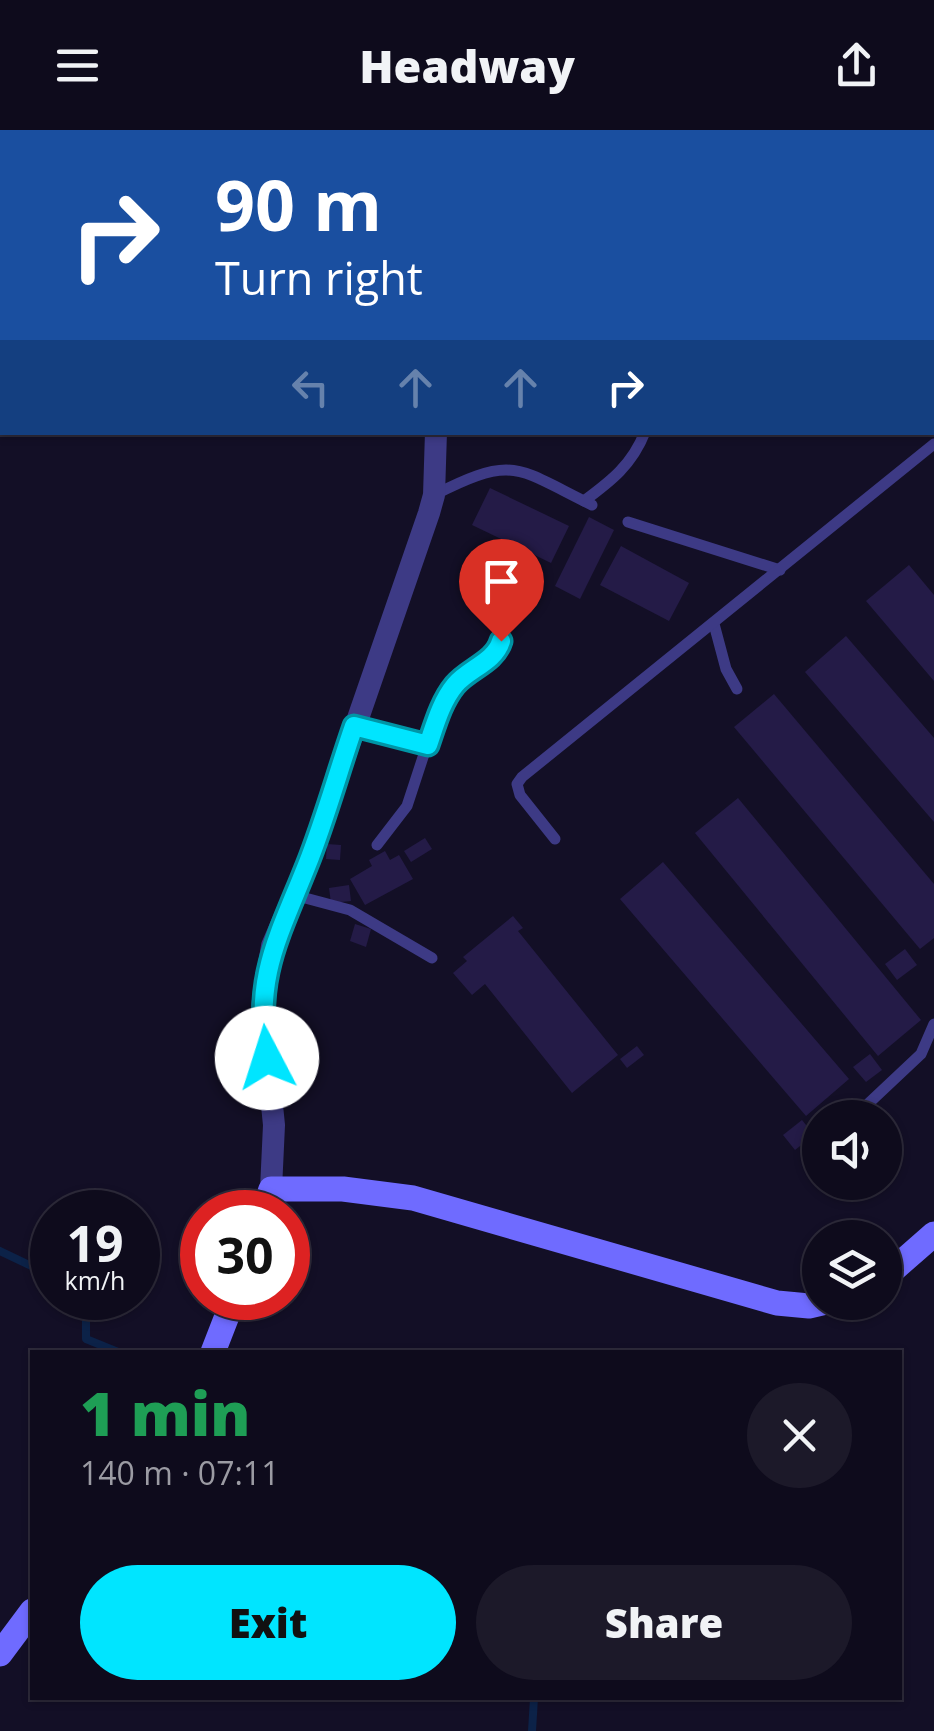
<!DOCTYPE html>
<html lang="en">
<head>
<meta charset="utf-8">
<style>
  :root { --surface:#0e0b1c; --page:#1c1929; --text:#f1f3f6; --muted:#9b9ba3; --line:#2e2b3b; --accent:#00e5ff }
  body { margin:0; font-family:"Open Sans",sans-serif; background:var(--page); color:var(--text); height:100vh; display:flex; flex-direction:column; font-size:38px; white-space:nowrap }
  * { box-sizing:border-box; margin:0 }
  p { font-size:32px; color:var(--muted) }
  .icon { flex:none; width:55px; height:55px; fill:none; stroke:currentColor; stroke-width:2; stroke-linecap:round; stroke-linejoin:round }
  .map { position:relative; flex:1; overflow:hidden }
  .drawer { position:absolute; left:30px; top:1220px; width:872px; height:350px; display:flex; flex-direction:column; background:var(--surface); border-radius:0px; box-shadow:0 2px 8px #0004,0 0 0 2px var(--line) }
  .drawer>* { flex:none }
  .top-card { position:absolute; left:0px; top:0px; width:935px; height:305px; box-shadow:0 2px 8px #0004,0 0 0 2px var(--line); background:#1a4fa0; color:#fff; overflow:hidden }
  .fabs { position:absolute; left:802px; top:970px; display:grid; gap:20px }
  .fabs a { display:grid; place-items:center; width:100px; height:100px; border-radius:50%; background:var(--surface); box-shadow:0 2px 8px #0004,0 0 0 2px var(--line); font-size:50px }
  .speed { position:absolute; left:30px; top:1060px; display:flex; gap:20px; font-size:50px; font-weight:700; text-align:center }
  .speed>* { display:grid; place-content:center; width:130px; height:130px; border-radius:50%; background:var(--surface); box-shadow:0 2px 8px #0004,0 0 0 2px var(--line); line-height:1 }
  .speed small { font-size:25px; font-weight:400 }
  .speed .limit { border:15px solid #d22; background:#fff; color:#111 }
  .pin { position:absolute; display:grid; place-items:center; width:85px; height:85px; color:#fff; margin:-102px -42px; border-radius:50% 50% 50% 0; rotate:-45deg; box-shadow:0 0 10px #0007 }
  .pin .icon { rotate:45deg }
  .me { position:absolute; width:110px; margin:-55px; rotate:355deg; stroke-linejoin:round; filter:drop-shadow(0 0 8px #0008) }
  .turn { display:flex; align-items:center; gap:35px; height:210px; padding:0 50px; font-size:45px }
  .turn .icon { width:130px; height:130px; stroke-width:2.5 }
  .turn b { display:block; font-size:70px; line-height:85px }
  .lanes { display:flex; align-items:center; height:95px; padding:0 50px; background:#0003; justify-content:center; gap:50px; direction:ltr }
  .lanes .off { opacity:.35 }
  .round { display:grid; place-items:center; flex:none; width:105px; height:105px; border-radius:52px; background:var(--page) }
  .overview { display:flex; align-items:center; justify-content:space-between; height:170px; padding:0 50px }
  h1 { font-size:60px; font-weight:800; line-height:75px; color:#1e9e55 }
  .action { display:flex; gap:20px; margin-top:auto; padding:20px 50px }
  .action a { flex:1; height:115px; border-radius:60px; background:var(--accent); color:#111; font-size:40px; font-weight:800; line-height:115px; text-align:center }
  .action a+a { background:var(--page); color:var(--text) }
  header { display:flex; justify-content:space-between; align-items:center; height:130px; padding:0 50px; background:var(--surface); font-size:45px; font-weight:800 }
  .map>svg:first-child { display:block }
</style>
</head>
<body>
<header><svg class="icon" aria-label="menu" viewBox="0 0 24 24"><path d="M4 6h16M4 12h16M4 18h16"/></svg>Headway<svg class="icon" aria-label="share" viewBox="0 0 24 24"><path d="M12 15V3M7 8l5-5 5 5M5 13v7h14v-7"/></svg></header>
<div class="map">
<svg width="934" height="1601" viewBox="0 0 934 1601">
  <rect width="100%" height="100%" fill="#130f26"/>
  <g fill="none" stroke-linecap="round" stroke-linejoin="round">
    <!-- stream -->
    <g stroke="#0c2248" stroke-width="8">
      <polyline points="0,1121 42,1141 52,1134"/>
      <polyline points="86,1168 86,1209 118,1222"/>
      <polyline points="532,1601 534,1568"/>
    </g>
  </g>
  <!-- building -->
  <g fill="#241b47">
    <polygon points="490,358 569,396 551,433 472,395"/>
    <polygon points="589,387 614,400 580,469 555,456"/>
    <polygon points="482,416 506,428 486,470 462,458"/>
    <polygon points="621,416 689,453 669,491 600,455"/>
    <polygon points="909,435 934,465 934,551 866,471"/>
    <polygon points="846,506 934,608 934,692 805,542"/>
    <polygon points="774,564 934,754 934,808 920,819 734,597"/>
    <polygon points="738,668 921,890 878,926 695,703"/>
    <polygon points="425,708 432,719 411,732 404,721"/>
    <polygon points="327,714 341,715 340,730 326,729"/>
    <polygon points="385,721 390,730 399,725 413,749 365,775 350,749 372,736 369,730"/>
    <polygon points="663,732 849,949 806,986 620,769"/>
    <polygon points="349,755 351,771 331,773 329,758"/>
    <polygon points="513,786 523,798 518,801 618,925 572,963 485,854 472,865 453,843 467,831 463,827"/>
    <polygon points="355,794 371,799 366,817 350,811"/>
    <polygon points="905,819 917,835 897,850 885,834"/>
    <polygon points="637,916 644,925 627,938 620,929"/>
    <polygon points="870,924 882,940 866,952 853,937"/>
    <polygon points="802,990 814,1005 795,1020 783,1005"/>
  </g>
  <g fill="none" stroke-linecap="round" stroke-linejoin="round">
    <!-- lane -->
    <g stroke="#3d3a85" stroke-width="11">
      <polyline points="924,0 926,2"/>
      <polyline points="932,10 934,12"/>
      <path d="M434 365C515 324 516 338 592 375"/>
      <path d="M584 371C611 351 632 335 645 302"/>
      <polyline points="628,392 780,440"/>
      <polyline points="714,494 726,539 737,559"/>
      <polyline points="354,596 427,615 407,676 377,715"/>
      <path d="M427 615C435 595 441 572 455 555 468 539 494 532 501 511"/>
      <polyline points="555,709 520,665 517,654 522,647 934,314"/>
      <polyline points="294,765 350,780 432,828"/>
      <polyline points="853,988 921,924 934,894"/>
    </g>
    <!-- street -->
    <g stroke="#3d3a85" stroke-width="22">
      <polyline points="438,0 439,2"/>
      <polyline points="271,1059 274,995 262,876 272,816 308,733 429,383 434,365 436,302"/>
    </g>
    <!-- secondary -->
    <g stroke="#6f6bff" stroke-width="25">
      <polyline points="263,1082 271,1059 343,1059 413,1068 777,1173 809,1176 826,1172"/>
      <polyline points="885,1147 934,1104"/>
      <polyline points="213,1222 234,1168"/>
      <polyline points="0,1524 32,1481"/>
    </g>
  </g>
  <g fill="none" stroke-linecap="round" stroke-linejoin="round">
    <defs>
      <path id="route" d="M267 928C254 847 278 808 307 735 325 690 338 642 354 596L428 615C435 595 441 572 455 555 468 539 495 532 501 511"/>
    </defs>
    <!-- route casing -->
    <use href="#route" stroke="#0095a6" stroke-width="25"/>
    <!-- route -->
    <use href="#route" stroke="#00e5ff" stroke-width="18"/>
  </g>
</svg>
<div class="fabs">
<a><svg class="icon" aria-label="sound" viewBox="0 0 24 24"><path d="M4 9h4l5-4v14l-5-4H4zM17 9q2 3 0 6"/></svg></a>
<a><svg class="icon" aria-label="layers" viewBox="0 0 24 24"><path d="M12 4l9 5-9 5-9-5zM3 14l9 5 9-5"/></svg></a>
</div>
<div class="speed"><div>19<small>km/h</small></div><div class="limit">30</div></div>
<div class="pin" style="left:501px;top:511px;background:#d93025"><svg class="icon" aria-label="arrive" viewBox="0 0 24 24"><path d="M6 21V4h12l-3 4 3 4H6"/></svg></div>
<svg class="me" style="left:267px;top:928px" viewBox="-20 -20 40 40"><circle r="19" fill="#fff"/><path d="M0-13L10 11 0 6-10 11z" fill="#00e5ff"/></svg>
<div class="top-card">
<div class="turn"><svg class="icon" aria-label="right" viewBox="0 0 24 24"><path d="M7 20v-9h11M14 6l5 5-5 5"/></svg><div><b>90 m</b>Turn right</div></div>
<div class="lanes"><svg class="icon off" aria-label="left" viewBox="0 0 24 24"><path d="M17 20v-9H6M10 6l-5 5 5 5"/></svg><svg class="icon off" aria-label="ahead" viewBox="0 0 24 24"><path d="M12 20V5M6 11l6-6 6 6"/></svg><svg class="icon off" aria-label="ahead" viewBox="0 0 24 24"><path d="M12 20V5M6 11l6-6 6 6"/></svg><svg class="icon" aria-label="right" viewBox="0 0 24 24"><path d="M7 20v-9h11M14 6l5 5-5 5"/></svg></div>
</div>
<section class="drawer">
<div class="overview"><div><h1>1 min</h1><p>140 m · 07:11</p></div><a class="round"><svg class="icon" aria-label="close" viewBox="0 0 24 24"><path d="M6 6l12 12M18 6L6 18"/></svg></a></div>
<div class="action"><a>Exit</a><a>Share</a></div>
</section>
</div>
</body>
</html>
